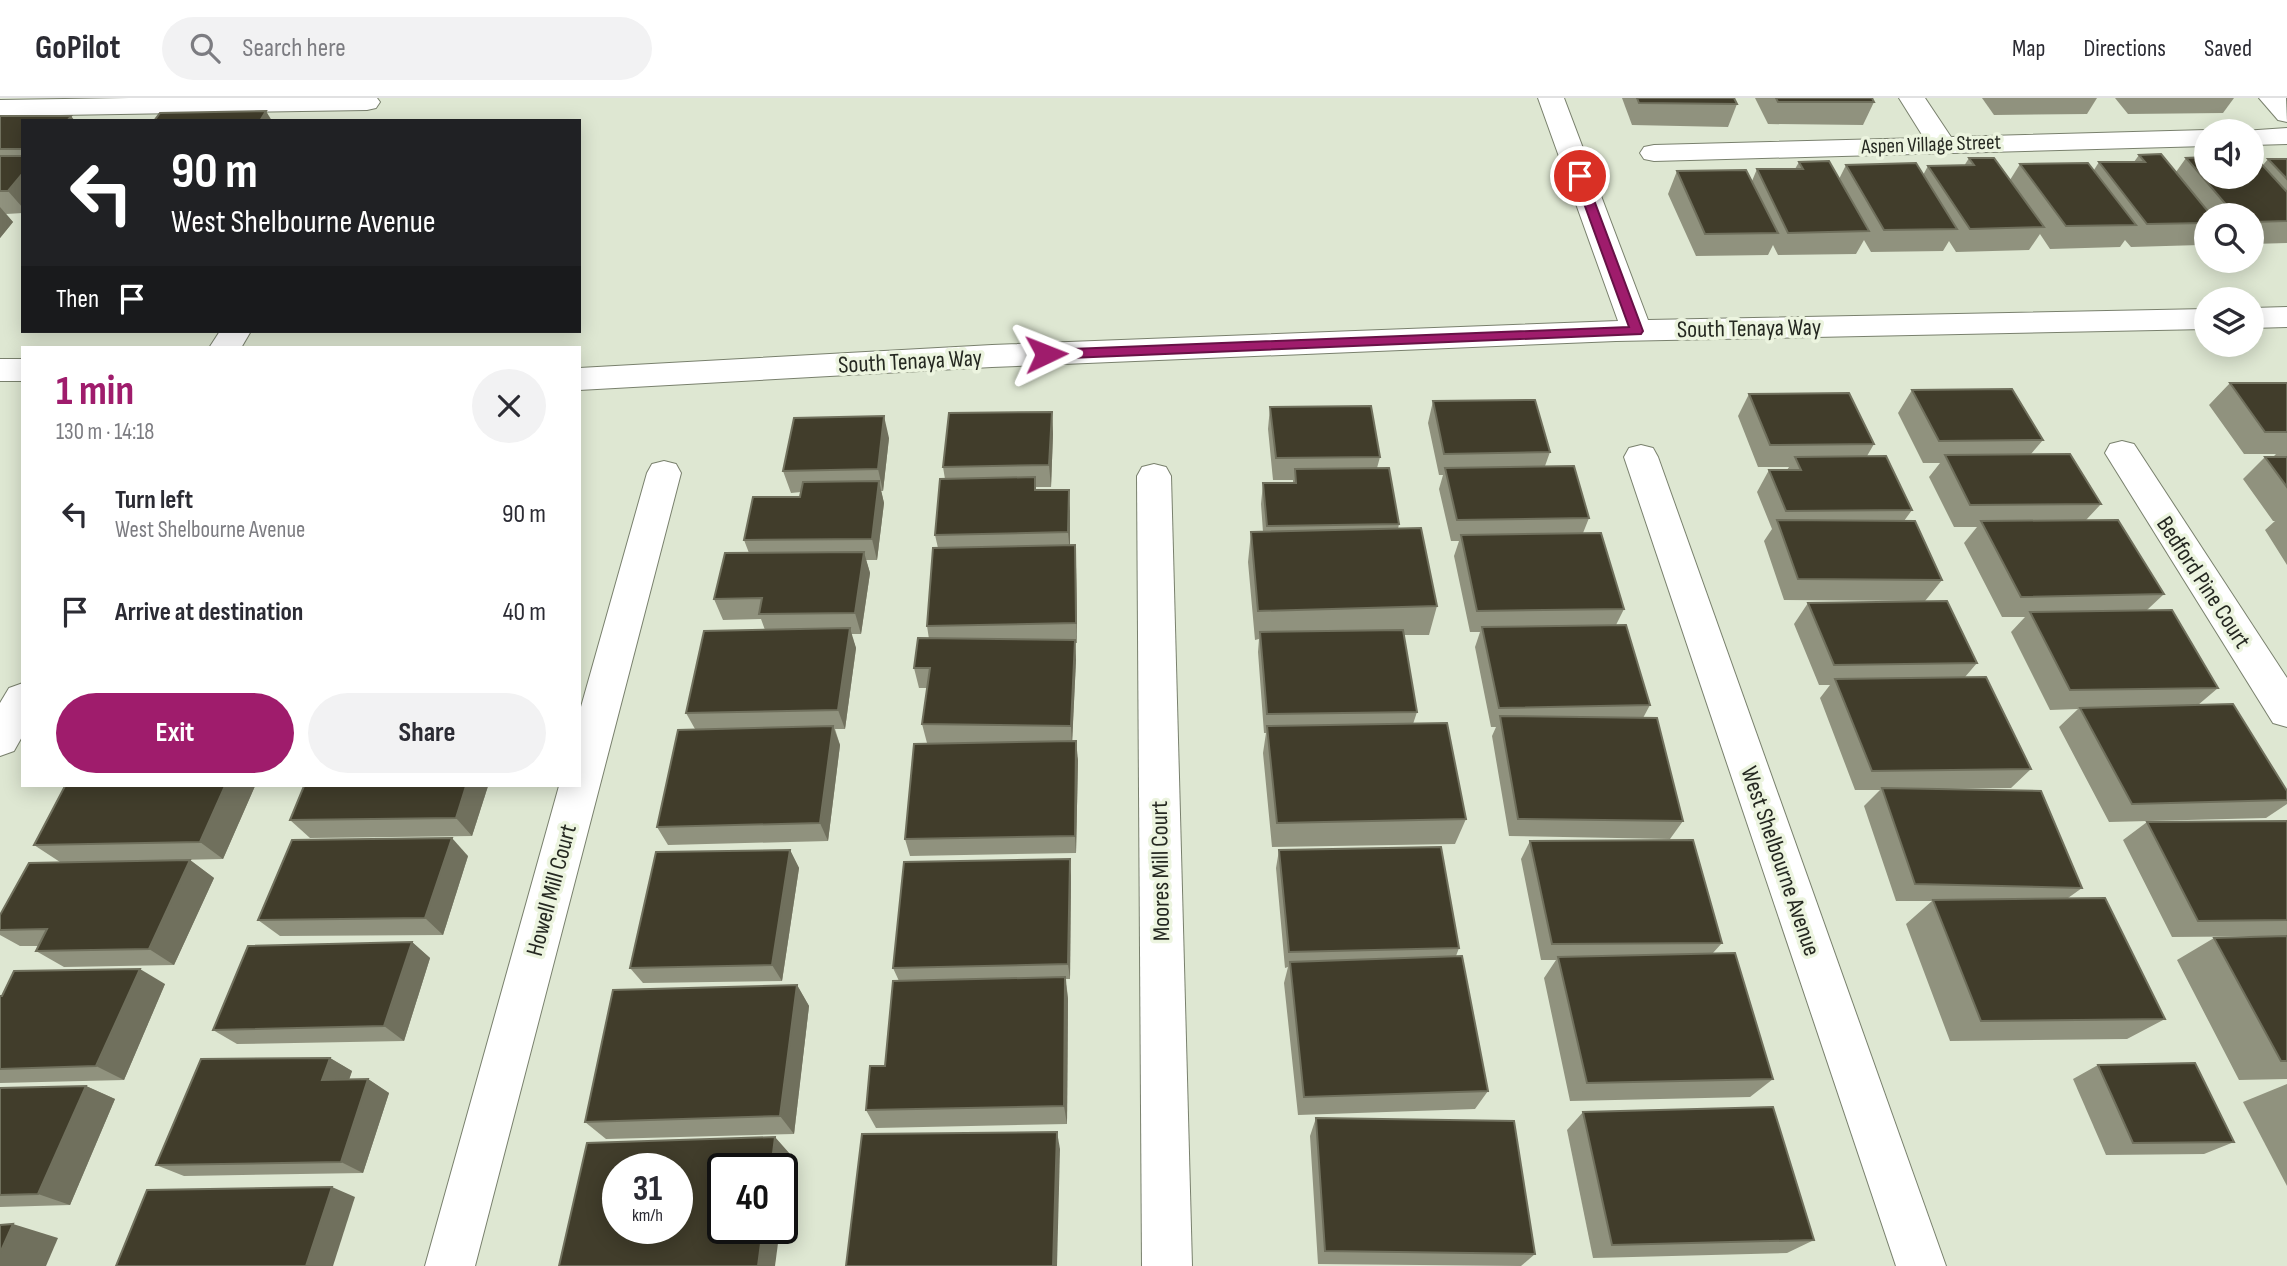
<!DOCTYPE html>
<html lang="en">
<head>
<meta charset="utf-8">
<style>
  :root { --surface:#fff; --page:#f2f2f3; --text:#2b2b33; --muted:#7c7c81; --line:#e1e1e2; --accent:#9f1c6c }
  body { margin:0; font-family:"Sofia Sans Condensed",sans-serif; background:var(--page); color:var(--text); height:100vh; display:flex; flex-direction:column; font-size:26px; white-space:nowrap }
  * { box-sizing:border-box; margin:0 }
  p { font-size:23px; color:var(--muted) }
  .icon { flex:none; width:38px; height:38px; fill:none; stroke:currentColor; stroke-width:2; stroke-linecap:round; stroke-linejoin:round }
  .map { position:relative; flex:1; overflow:hidden }
  .details { position:absolute; left:21px; top:248px; width:560px; height:441px; display:flex; flex-direction:column; background:var(--surface); border-radius:0px; box-shadow:0 4px 18px #0003 }
  .details>* { flex:none }
  .banner { position:absolute; left:21px; top:21px; width:560px; height:214px; border-radius:0px; box-shadow:0 4px 18px #0003; background:#202124; color:#fff; overflow:hidden }
  .buttons { position:absolute; left:2194px; top:21px; display:grid; gap:14px }
  .buttons a { display:grid; place-items:center; width:70px; height:70px; border-radius:50%; background:var(--surface); box-shadow:0 4px 18px #0003; font-size:35px }
  .speed { position:absolute; left:602px; top:1055px; display:flex; gap:14px; font-size:35px; font-weight:700; text-align:center }
  .speed>* { display:grid; place-content:center; width:91px; height:91px; border-radius:50%; background:var(--surface); box-shadow:0 4px 18px #0003; line-height:1 }
  .speed small { font-size:18px; font-weight:400 }
  .speed .limit { border:4px solid #111; border-radius:10px; background:#fff; color:#111 }
  .pin { position:absolute; display:grid; place-items:center; width:60px; height:60px; color:#fff; margin:-30px; border:4px solid #fff; border-radius:50%; box-shadow:0 2px 7px #0007 }
  .me { position:absolute; width:77px; margin:-38px; rotate:88deg; stroke-linejoin:round; filter:drop-shadow(0 0 5px #0008) }
  .turn { display:flex; align-items:center; gap:24px; height:147px; padding:0 35px; font-size:32px }
  .turn .icon { width:91px; height:91px; stroke-width:2.5 }
  .turn b { display:block; font-size:49px; line-height:60px }
  .then { display:flex; align-items:center; height:66px; padding:0 35px; background:#0003; gap:14px; font-size:26px }
  .round { display:grid; place-items:center; flex:none; width:74px; height:74px; border-radius:37px; background:var(--page) }
  .head { display:flex; align-items:center; justify-content:space-between; height:119px; padding:0 35px }
  h1 { font-size:42px; font-weight:700; line-height:52px; color:var(--accent) }
  .action { display:flex; gap:14px; margin-top:auto; padding:14px 35px }
  .action a { flex:1; height:80px; border-radius:42px; background:var(--accent); color:#fff; font-size:28px; font-weight:700; line-height:80px; text-align:center }
  .action a+a { background:var(--page); color:var(--text) }
  ul { padding:0; list-style:none }
  li { display:flex; align-items:center; gap:21px; height:98px; padding:0 35px }
  li div { flex:1 }
  li b { display:block; font-size:26px }
  li em { font-style:normal }
  header { display:flex; align-items:center; gap:42px; box-sizing:border-box; height:98px; padding:0 35px; background:var(--surface); border-bottom:2px solid var(--line) }
  header strong { font-size:33px }
  nav { display:flex; gap:38px; margin-inline-start:auto; font-size:24px }
  .search { width:490px; height:63px; background:var(--page); display:flex; align-items:center; gap:18px; box-sizing:border-box; padding:0 24px; border-radius:38px; color:var(--muted); font-size:26px }
  .map>svg:first-child { display:block }
</style>
</head>
<body>
<header>
<strong>GoPilot</strong>
<div class="search"><svg class="icon" aria-label="search" viewBox="0 0 24 24"><circle cx="10" cy="10" r="6"/><path d="M15 15l6 6"/></svg>Search here</div>
<nav><a>Map</a><a>Directions</a><a>Saved</a></nav>
</header>
<div class="map">
<svg width="2287" height="1168" viewBox="0 0 2287 1168">
  <rect width="100%" height="100%" fill="#dee7d2"/>
  <g fill="none" stroke-linecap="round" stroke-linejoin="round">
    <defs>
      <g id="minor">
        <polygon points="129,0 377,0 380,4 376,10 367,12 0,18 0,2"/>
        <polygon points="1899,0 1925,0 1951,39 2207,32 2212,33 2207,33 2207,48 1654,63 1644,61 1640,55 1644,49 1654,47 1924,40"/>
        <polygon points="2259,0 2286,0 2287,24 2278,22"/>
        <polygon points="2287,30 2287,46 2252,47 2252,33 2243,33"/>
        <polygon points="220,233 251,233 241,250 209,250"/>
        <polygon points="2122,343 2134,346 2287,580 2287,629 2273,625 2105,355 2110,346"/>
        <polygon points="1641,347 1653,350 1658,359 1946,1168 1896,1168 1624,359 1629,350"/>
        <polygon points="664,363 676,366 681,375 475,1168 425,1168 559,688 579,688 579,616 647,375 652,366"/>
        <polygon points="1154,366 1166,369 1171,378 1192,1168 1142,1168 1137,378 1142,369"/>
        <polygon points="23,585 23,637 14,653 0,658 0,605 9,590"/>
      </g>
      <g id="tertiary">
        <polygon points="1538,0 1564,0 1648,222 2207,211 2207,231 1616,243 992,269 579,292 579,270 992,247 1618,223"/>
        <polygon points="2287,209 2287,229 2252,230 2252,210"/>
        <rect x="0" y="261" width="23" height="22"/>
      </g>
    </defs>
    <!-- minor casing -->
    <use href="#minor" stroke="#79806d" stroke-width="2"/>
    <!-- tertiary casing -->
    <use href="#tertiary" stroke="#79806d" stroke-width="2"/>
    <!-- minor -->
    <use href="#minor" fill="#fff" fill-rule="evenodd"/>
    <!-- tertiary -->
    <use href="#tertiary" fill="#fff" fill-rule="evenodd"/>
  </g>
  <!-- wall -->
  <g fill="#90927e">
    <polygon points="1622,0 1734,0 1737,6 1728,29 1632,27"/>
    <polygon points="1755,0 1872,0 1874,4 1863,27 1768,26"/>
    <polygon points="1982,0 2097,0 2087,16 1994,17"/>
    <polygon points="2115,0 2234,0 2223,15 2128,16"/>
    <polygon points="0,18 23,23 23,115 6,116 13,124 0,140"/>
    <polygon points="2139,57 2176,74 2186,60 2263,67 2268,61 2287,61 2287,145 2252,146 2252,117 2207,117 2207,138 2200,147 2131,149 2125,142 2120,149 2050,151 2040,136 2029,152 1956,154 1949,143 1943,153 1871,154 1864,142 1856,156 1778,157 1773,147 1768,157 1696,158 1668,96 1677,73 1752,83 1757,71 1795,71 1799,64 1839,81 1846,67 1923,77 1928,68 1964,68 1969,60 2010,82 2020,66 2094,72 2099,64 2134,64"/>
    <polygon points="2230,285 2287,285 2287,467 2265,432 2275,423 2273,423 2243,381 2265,359 2273,359 2276,356 2244,356 2209,307"/>
    <polygon points="1912,292 2043,342 2031,356 2101,406 2086,422 2164,496 2147,512 2218,590 2198,607 2287,693 2287,706 2266,720 2109,724 2059,629 2078,611 2050,612 2011,534 2025,519 2002,519 1964,445 1977,429 1954,429 1929,379 1940,365 1923,365 1898,315"/>
    <polygon points="1749,296 1874,346 1867,358 1912,412 1904,423 1942,482 1925,503 1784,502 1764,443 1772,431 1757,394 1769,372 1787,372 1789,369 1758,369 1738,318"/>
    <polygon points="1433,303 1550,354 1545,368 1589,420 1583,435 1624,511 1616,527 1650,607 1643,620 1683,723 1670,741 1509,738 1492,638 1496,629 1491,629 1475,549 1480,534 1470,534 1454,458 1459,443 1451,443 1439,391 1443,377 1439,377 1428,325"/>
    <polygon points="1270,309 1380,359 1377,370 1399,426 1398,431 1437,508 1429,537 1404,537 1417,614 1413,626 1466,721 1455,746 1272,749 1263,655 1266,635 1264,635 1258,554 1259,541 1255,542 1248,464 1251,434 1263,434 1261,406 1263,385 1293,385 1293,382 1273,382 1268,331"/>
    <polygon points="1052,314 1053,336 1051,389 1036,389 1036,392 1070,413 1070,447 1075,447 1076,468 1077,545 1075,545 1076,562 1072,643 1078,662 1076,755 910,758 905,741 927,645 922,626 927,590 919,590 914,570 929,541 927,528 938,450 935,437 945,381 943,369"/>
    <polygon points="889,340 883,393 881,393 884,405 877,462 866,462 870,475 861,536 851,536 856,550 845,631 835,631 840,647 828,743 668,747 657,729 695,631 686,615 765,532 761,521 723,522 714,501 749,455 744,442 800,399 801,394 791,395 783,373"/>
    <polygon points="1808,505 1977,565 1965,579 2031,671 2011,690 1933,691 2082,790 2068,800 2165,921 2127,941 1950,943 1906,826 1932,803 1896,803 1864,708 1880,692 1855,692 1820,600 1830,587 1819,587 1794,526"/>
    <polygon points="255,688 223,761 128,763 190,762 214,780 174,867 64,869 36,853 39,848 20,848 0,837 0,817 60,764 34,747"/>
    <polygon points="488,688 472,738 310,740 290,722"/>
    <polygon points="2287,723 2287,981 2239,982 2177,862 2214,840 2286,838 2172,839 2123,742 2147,724"/>
    <polygon points="1530,743 1722,845 1712,856 1773,981 1750,999 1570,1003 1544,880 1556,862 1541,862 1521,761"/>
    <polygon points="790,752 799,770 782,883 643,885 630,870"/>
    <polygon points="1279,752 1459,850 1456,858 1488,993 1475,1011 1298,1017 1284,885 1288,869 1285,870 1276,770"/>
    <polygon points="468,758 443,837 280,838 258,822"/>
    <polygon points="1071,778 1070,881 1066,881 1068,901 1067,1026 876,1030 866,1012 885,968 899,883 893,870"/>
    <polygon points="412,844 430,860 404,943 237,946 213,932"/>
    <polygon points="165,886 124,982 0,985 0,898"/>
    <polygon points="797,887 809,908 794,1036 606,1041 585,1024"/>
    <polygon points="330,960 352,973 349,982 368,981 389,995 363,1075 184,1078 156,1067"/>
    <polygon points="2098,967 2234,1044 2204,1056 2106,1057 2073,981"/>
    <polygon points="2287,986 2287,1088 2243,1004"/>
    <polygon points="86,988 115,1001 70,1107 0,1109 0,990"/>
    <polygon points="1583,1014 1814,1142 1787,1155 1593,1160 1567,1032"/>
    <polygon points="1316,1020 1535,1156 1521,1168 1318,1166 1310,1038"/>
  </g>
  <!-- shaded-wall -->
  <g fill="#70705d">
    <polygon points="266,13 272,23 260,23"/>
    <polygon points="71,18 75,23 67,23"/>
    <polygon points="23,75 23,110 8,93"/>
    <polygon points="0,109 13,124 0,140"/>
    <polygon points="1052,314 1053,336 1051,389 1049,367"/>
    <polygon points="884,318 889,340 883,393 878,371"/>
    <polygon points="879,383 884,405 877,462 872,441"/>
    <polygon points="1069,392 1070,413 1070,455 1068,434"/>
    <polygon points="1075,447 1076,468 1077,545 1076,525"/>
    <polygon points="864,454 870,475 861,536 855,515"/>
    <polygon points="850,530 856,550 845,631 838,612"/>
    <polygon points="1075,542 1076,562 1072,647 1071,628"/>
    <polygon points="833,628 840,647 828,743 820,725"/>
    <polygon points="1076,643 1078,662 1076,755 1075,738"/>
    <polygon points="225,688 255,688 223,761 200,744"/>
    <polygon points="466,688 488,688 472,738 456,720"/>
    <polygon points="452,740 468,758 443,837 425,820"/>
    <polygon points="790,752 799,770 782,883 772,867"/>
    <polygon points="1070,761 1071,778 1070,881 1068,866"/>
    <polygon points="190,762 214,780 174,867 149,851"/>
    <polygon points="412,844 430,860 404,943 384,928"/>
    <polygon points="140,871 165,886 124,982 96,968"/>
    <polygon points="1065,879 1068,901 1067,1026 1064,1008"/>
    <polygon points="797,887 809,908 794,1036 780,1018"/>
    <polygon points="330,960 352,973 344,996 322,982"/>
    <polygon points="368,981 389,995 363,1075 341,1064"/>
    <polygon points="86,988 115,1001 70,1107 38,1096"/>
    <polygon points="1057,1034 1060,1051 1057,1168 1053,1168"/>
    <polygon points="775,1039 790,1056 782,1113 782,1071 771,1071"/>
    <polygon points="332,1089 355,1099 333,1168 306,1168"/>
    <polygon points="13,1126 58,1140 46,1168 0,1168 0,1155"/>
    <polygon points="763,1130 780,1130 775,1168 758,1168"/>
  </g>
  <!-- building -->
  <g fill="#413d2b" stroke="#70705d" stroke-width="2" fill-rule="evenodd">
    <polygon points="1637,0 1734,0 1737,6 1639,5"/>
    <polygon points="1776,0 1872,0 1874,4 1778,4"/>
    <polygon points="266,13 260,23 154,23 160,15"/>
    <polygon points="0,18 71,18 67,23 23,23 23,51 0,51"/>
    <polygon points="2161,56 2211,117 2207,117 2207,125 2147,126 2099,64 2145,64 2139,57"/>
    <polygon points="0,58 23,58 23,75 8,93 0,93"/>
    <polygon points="2207,59 2207,79 2252,79 2252,59 2255,59 2287,94 2287,123 2252,124 2252,117 2235,117 2186,60"/>
    <polygon points="1969,60 1994,60 2044,129 1970,131 1928,68 1974,67"/>
    <polygon points="2268,61 2287,61 2287,81"/>
    <polygon points="1829,63 1869,133 1788,135 1757,71 1803,71 1799,64"/>
    <polygon points="1916,65 1957,131 1884,132 1846,67"/>
    <polygon points="2088,65 2136,127 2066,128 2020,66"/>
    <polygon points="1746,72 1778,135 1705,136 1677,73"/>
    <polygon points="2230,285 2287,285 2287,334 2265,334"/>
    <polygon points="2012,291 2043,342 1939,343 1912,292"/>
    <polygon points="1849,295 1874,346 1770,347 1749,296"/>
    <polygon points="1535,302 1550,354 1444,356 1433,303"/>
    <polygon points="1371,308 1380,359 1276,360 1270,309"/>
    <polygon points="1052,314 1049,367 943,369 949,315"/>
    <polygon points="884,318 878,371 783,373 794,320"/>
    <polygon points="2070,356 2101,406 1970,407 1945,357"/>
    <polygon points="1886,358 1912,412 1786,413 1769,372 1801,372 1795,359"/>
    <polygon points="2265,359 2287,359 2287,389"/>
    <polygon points="1574,368 1589,420 1457,422 1445,370"/>
    <polygon points="1389,370 1399,426 1267,428 1263,385 1296,385 1295,371"/>
    <polygon points="1035,379 1035,392 1069,392 1068,434 935,437 940,381"/>
    <polygon points="879,383 872,441 744,442 753,399 800,399 803,384"/>
    <polygon points="1777,422 1915,423 1942,482 1798,481"/>
    <polygon points="2118,422 2164,496 2021,499 1981,423"/>
    <polygon points="1421,430 1437,508 1258,513 1251,434"/>
    <polygon points="1601,435 1624,511 1477,513 1461,437"/>
    <polygon points="1075,447 1076,525 927,528 933,450"/>
    <polygon points="864,454 855,515 759,516 762,500 714,501 725,455"/>
    <polygon points="1947,503 1977,565 1834,567 1808,505"/>
    <polygon points="2172,512 2218,590 2070,592 2030,514"/>
    <polygon points="1626,527 1650,607 1499,610 1482,529"/>
    <polygon points="850,530 838,612 686,615 704,533"/>
    <polygon points="1403,532 1417,614 1267,616 1260,534"/>
    <polygon points="918,540 1075,542 1071,628 922,626 930,570 914,570"/>
    <polygon points="1986,579 2031,671 1872,673 1835,581"/>
    <polygon points="2233,606 2287,693 2287,702 2132,706 2080,610"/>
    <polygon points="1500,618 1657,620 1683,723 1518,721"/>
    <polygon points="1447,625 1466,721 1277,725 1267,628"/>
    <polygon points="833,628 820,725 657,729 678,632"/>
    <polygon points="1076,643 1075,738 905,741 914,646"/>
    <polygon points="65,688 225,688 200,744 34,747"/>
    <polygon points="304,688 466,688 456,720 290,722"/>
    <polygon points="1882,690 2041,693 2082,790 1915,786"/>
    <polygon points="2287,723 2287,822 2198,823 2147,724"/>
    <polygon points="452,740 425,820 258,822 292,742"/>
    <polygon points="1693,742 1722,845 1552,846 1530,743"/>
    <polygon points="1441,749 1459,850 1289,854 1279,752"/>
    <polygon points="790,752 772,867 630,870 656,754"/>
    <polygon points="1070,761 1068,866 893,870 904,764"/>
    <polygon points="190,762 149,851 36,853 47,831 0,832 0,817 29,765"/>
    <polygon points="2105,800 2165,921 1981,923 1933,802"/>
    <polygon points="2287,838 2287,963 2281,963 2214,840"/>
    <polygon points="412,844 384,928 213,932 248,848"/>
    <polygon points="1735,855 1773,981 1587,985 1558,859"/>
    <polygon points="1462,858 1488,993 1304,999 1290,864"/>
    <polygon points="140,871 96,968 0,971 0,898 2,898 14,873"/>
    <polygon points="1065,879 1064,1008 866,1012 870,968 885,968 893,883"/>
    <polygon points="797,887 780,1018 585,1024 613,892"/>
    <polygon points="330,960 322,982 368,981 341,1064 156,1067 201,961"/>
    <polygon points="2195,965 2234,1044 2133,1045 2098,967"/>
    <polygon points="86,988 38,1096 0,1097 0,990"/>
    <polygon points="1773,1009 1814,1142 1612,1147 1583,1014"/>
    <polygon points="1316,1020 1514,1023 1535,1156 1325,1153"/>
    <polygon points="1057,1034 1053,1168 846,1168 862,1036"/>
    <path d="M775 1039 771 1071H723V1130H763L758 1168H559L587 1045ZM618 1071H677V1130H618Z"/>
    <polygon points="332,1089 306,1168 116,1168 147,1092"/>
    <polygon points="13,1126 0,1155 0,1127"/>
  </g>
  <!-- route -->
  <polygon fill="#9f1c6c" stroke="#671246" stroke-width="2" points="1580,74 1585,78 1643,233 1641,236 1046,261 1040,256 1046,252 1629,229 1574,78"/>
  <g text-anchor="middle" stroke-width="7" stroke-linejoin="round" paint-order="stroke">
    <!-- far-street labels -->
    <g font-size="21" fill="#252821" stroke="#ecf4df">
      <text transform="translate(1931 46) rotate(-2)" y="7">Aspen Village Street</text>
    </g>
    <!-- street labels -->
    <g font-size="24" fill="#252821" stroke="#ecf4df">
      <text transform="translate(1749 230) rotate(-1)" y="8">South Tenaya Way</text>
      <text transform="translate(910 263) rotate(-3)" y="8">South Tenaya Way</text>
      <text transform="translate(2204 484) rotate(57)" y="8">Bedford Pine Court</text>
      <text transform="translate(1781 763) rotate(71)" y="8">West Shelbourne Avenue</text>
      <text transform="translate(1160 773) rotate(-91)" y="8">Moores Mill Court</text>
      <text transform="translate(551 792) rotate(-75)" y="8">Howell Mill Court</text>
    </g>
  </g>
</svg>
<div class="buttons">
<a><svg class="icon" aria-label="sound" viewBox="0 0 24 24"><path d="M4 9h4l5-4v14l-5-4H4zM17 9q2 3 0 6"/></svg></a>
<a><svg class="icon" aria-label="search" viewBox="0 0 24 24"><circle cx="10" cy="10" r="6"/><path d="M15 15l6 6"/></svg></a>
<a><svg class="icon" aria-label="layers" viewBox="0 0 24 24"><path d="M12 4l9 5-9 5-9-5zM3 14l9 5 9-5"/></svg></a>
</div>
<div class="speed"><div>31<small>km/h</small></div><div class="limit">40</div></div>
<div class="pin" style="left:1580px;top:78px;background:#d93025"><svg class="icon" aria-label="arrive" viewBox="0 0 24 24"><path d="M6 21V4h12l-3 4 3 4H6"/></svg></div>
<svg class="me" style="left:1046px;top:256px" viewBox="-20 -20 40 40"><path d="M0-17L14 15 0 8-14 15z" fill="#9f1c6c" stroke="#fff" stroke-width="4"/></svg>
<div class="banner">
<div class="turn"><svg class="icon" aria-label="left" viewBox="0 0 24 24"><path d="M17 20v-9H6M10 6l-5 5 5 5"/></svg><div><b>90 m</b>West Shelbourne Avenue</div></div>
<div class="then">Then<svg class="icon" aria-label="arrive" viewBox="0 0 24 24"><path d="M6 21V4h12l-3 4 3 4H6"/></svg></div>
</div>
<section class="details">
<div class="head"><div><h1>1 min</h1><p>130 m · 14:18</p></div><a class="round"><svg class="icon" aria-label="close" viewBox="0 0 24 24"><path d="M6 6l12 12M18 6L6 18"/></svg></a></div>
<ul>
<li><svg class="icon" aria-label="left" viewBox="0 0 24 24"><path d="M17 20v-9H6M10 6l-5 5 5 5"/></svg><div><b>Turn left</b><p>West Shelbourne Avenue</p></div><em>90 m</em></li>
<li><svg class="icon" aria-label="arrive" viewBox="0 0 24 24"><path d="M6 21V4h12l-3 4 3 4H6"/></svg><div><b>Arrive at destination</b></div><em>40 m</em></li>
</ul>
<div class="action"><a>Exit</a><a>Share</a></div>
</section>
</div>
</body>
</html>
